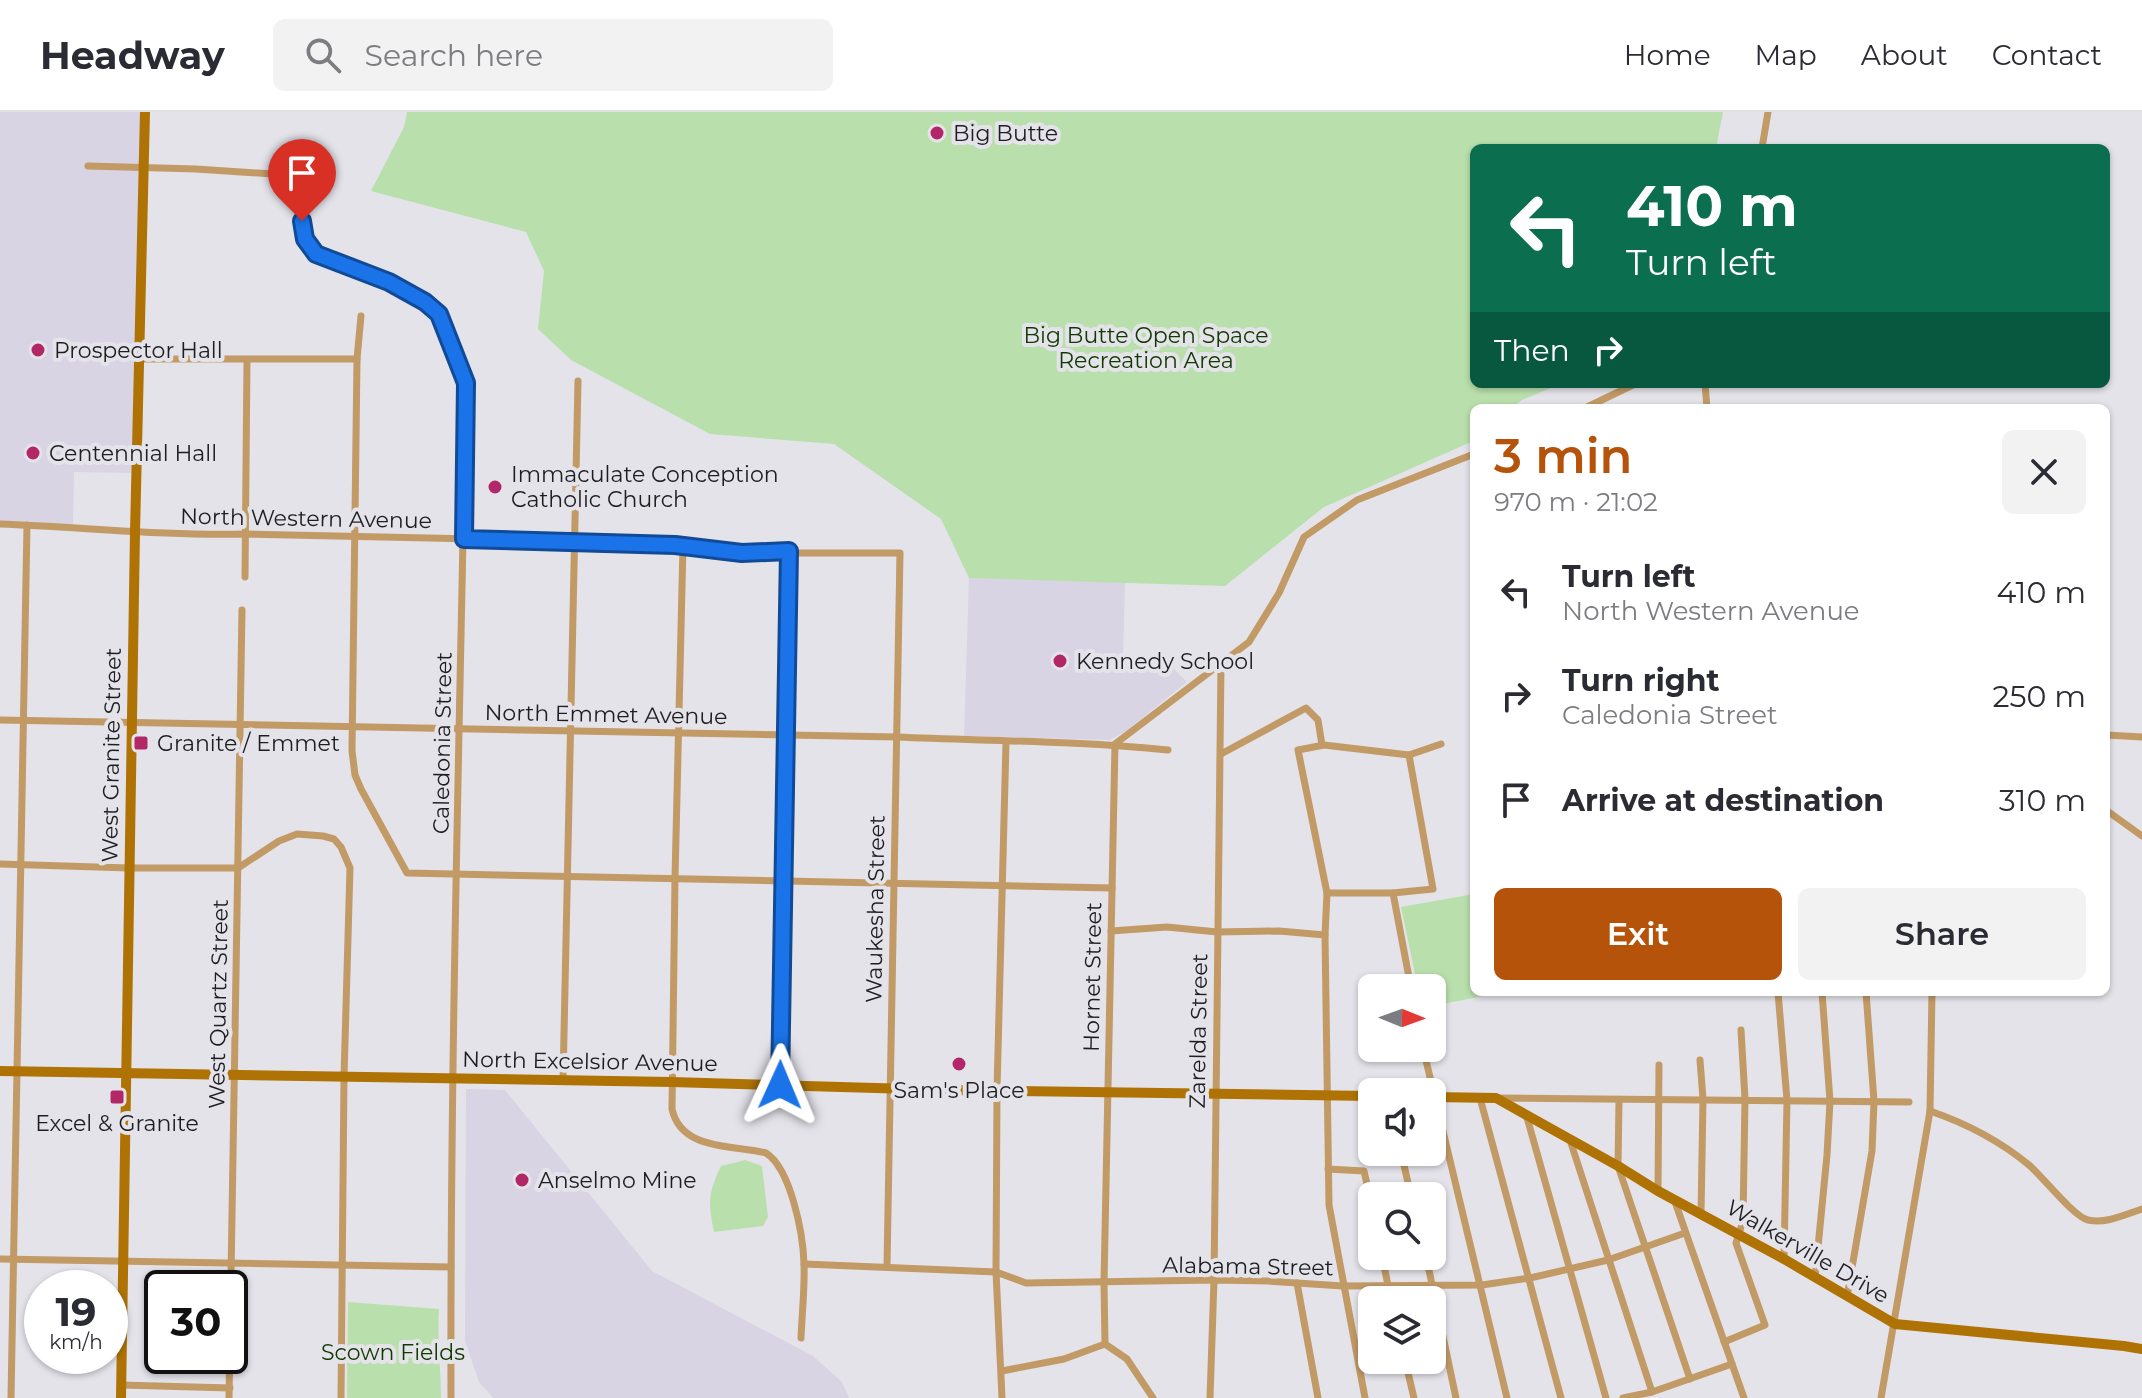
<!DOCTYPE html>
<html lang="en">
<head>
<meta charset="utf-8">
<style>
  :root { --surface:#fff; --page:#f2f2f3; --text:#2b2b33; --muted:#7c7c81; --line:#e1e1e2; --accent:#b45309 }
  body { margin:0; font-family:Montserrat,sans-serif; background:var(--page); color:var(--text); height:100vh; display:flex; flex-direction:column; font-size:30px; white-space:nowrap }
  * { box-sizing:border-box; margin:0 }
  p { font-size:26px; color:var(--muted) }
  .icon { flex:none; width:44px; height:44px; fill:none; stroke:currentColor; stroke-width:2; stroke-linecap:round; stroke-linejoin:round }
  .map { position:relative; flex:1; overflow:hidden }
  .details { position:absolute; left:1470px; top:292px; width:640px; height:592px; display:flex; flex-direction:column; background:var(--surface); border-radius:12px; box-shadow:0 2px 6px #0004 }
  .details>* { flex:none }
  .top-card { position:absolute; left:1470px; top:32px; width:640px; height:244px; border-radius:12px; box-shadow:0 2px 6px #0004; background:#0b6e4f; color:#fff; overflow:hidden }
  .needle { width:52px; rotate:91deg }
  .controls { position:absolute; left:1358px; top:862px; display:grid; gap:16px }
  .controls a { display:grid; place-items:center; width:88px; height:88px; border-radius:12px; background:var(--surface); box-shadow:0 2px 6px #0004; font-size:40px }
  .speed { position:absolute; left:24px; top:1158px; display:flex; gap:16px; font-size:40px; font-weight:700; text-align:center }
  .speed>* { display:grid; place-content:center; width:104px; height:104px; border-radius:50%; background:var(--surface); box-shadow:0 2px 6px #0004; line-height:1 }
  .speed small { font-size:20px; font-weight:400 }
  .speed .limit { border:4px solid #111; border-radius:12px; background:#fff; color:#111 }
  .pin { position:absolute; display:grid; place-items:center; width:68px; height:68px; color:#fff; margin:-82px -34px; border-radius:50% 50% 50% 0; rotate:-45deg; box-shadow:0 0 8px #0007 }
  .pin .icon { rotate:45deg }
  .me { position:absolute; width:88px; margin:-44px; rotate:1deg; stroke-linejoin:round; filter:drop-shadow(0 0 6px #0008) }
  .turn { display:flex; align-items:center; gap:28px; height:168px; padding:0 24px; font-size:36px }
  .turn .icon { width:104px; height:104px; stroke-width:2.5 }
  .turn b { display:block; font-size:56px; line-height:68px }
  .then { display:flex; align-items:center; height:76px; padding:0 24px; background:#0003; gap:16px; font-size:30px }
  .round { display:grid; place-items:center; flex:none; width:84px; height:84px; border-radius:12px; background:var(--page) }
  .summary { display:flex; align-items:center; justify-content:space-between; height:136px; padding:0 24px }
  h1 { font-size:48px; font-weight:600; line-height:60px; color:var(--accent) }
  .action { display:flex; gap:16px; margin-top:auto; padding:16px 24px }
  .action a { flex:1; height:92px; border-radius:12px; background:var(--accent); color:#fff; font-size:32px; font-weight:600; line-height:92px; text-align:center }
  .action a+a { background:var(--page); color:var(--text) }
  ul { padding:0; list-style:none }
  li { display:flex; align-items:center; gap:24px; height:104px; padding:0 24px }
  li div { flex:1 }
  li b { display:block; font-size:30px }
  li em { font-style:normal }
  header { display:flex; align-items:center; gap:48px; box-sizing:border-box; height:112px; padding:0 40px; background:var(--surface); border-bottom:2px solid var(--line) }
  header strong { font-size:38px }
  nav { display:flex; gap:44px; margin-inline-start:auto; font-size:28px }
  .search { width:560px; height:72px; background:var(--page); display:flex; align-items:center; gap:20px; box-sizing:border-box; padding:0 28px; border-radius:12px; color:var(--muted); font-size:30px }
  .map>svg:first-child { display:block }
</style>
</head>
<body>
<header>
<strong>Headway</strong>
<div class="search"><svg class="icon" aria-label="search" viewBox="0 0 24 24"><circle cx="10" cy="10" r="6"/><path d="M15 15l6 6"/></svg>Search here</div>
<nav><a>Home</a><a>Map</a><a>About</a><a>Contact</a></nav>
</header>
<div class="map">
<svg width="2142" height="1286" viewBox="0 0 2142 1286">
  <rect width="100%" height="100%" fill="#e4e3ea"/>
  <!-- built -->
  <g fill="#d8d4e3">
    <polygon points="0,0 145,0 137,361 74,360 73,412 0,412"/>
    <polygon points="969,466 1125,470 1123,545 1169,552 1187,570 1126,619 1110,628 964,624"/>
    <polygon points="466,977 505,978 652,1159 813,1244 842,1270 849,1286 493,1286 479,1270 465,1229"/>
  </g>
  <!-- green -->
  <g fill="#b9e0ac">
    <polygon points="407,0 1723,0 1716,36 1474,36 1474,272 1560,272 1522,288 1512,296 1474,296 1474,327 1471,330 1324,395 1225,474 969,466 941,407 834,332 710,322 571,248 538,217 544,159 526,120 371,79 404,15"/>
    <polygon points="1474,782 1474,880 1504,880 1432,894 1432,876 1418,876 1401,795"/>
    <path d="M745 1048 762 1054 768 1105 763 1114 714 1120C708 1091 708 1081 721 1054Z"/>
    <path d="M348 1190 439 1197C437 1227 441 1256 441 1286H347Z"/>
  </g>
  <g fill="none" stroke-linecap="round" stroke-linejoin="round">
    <!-- street -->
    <g stroke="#c29a65" stroke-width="7">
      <polyline points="1762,36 1768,0"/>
      <path d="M88 54 196 57 304 64 302 109 305 127 316 142 389 170 425 190 439 202 466 271C460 609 450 948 451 1286"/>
      <polyline points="361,204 357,247 352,639 355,663 361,677 407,761 1112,776"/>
      <polyline points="139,247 357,247"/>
      <polyline points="1705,272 1707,296"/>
      <polyline points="1585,296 1635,272"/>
      <path d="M0 412C82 415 163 424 245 422L574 429 675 433 742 441H900L887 1154"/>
      <path d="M683 434 675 766 672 997C681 1039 734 1033 766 1041 791 1057 803 1122 804 1151 805 1175 802 1201 801 1226"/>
      <polyline points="245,465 247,248"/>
      <path d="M0 608 897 625C987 629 1078 629 1168 638"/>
      <polyline points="2106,623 2142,625"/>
      <polyline points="1221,642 1306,596 1318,608 1322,633"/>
      <polyline points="2106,698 2142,724"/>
      <polyline points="0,752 129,756 238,756 279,729 297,722 323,724 334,727 341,735 350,756 344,965 341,1286"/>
      <polyline points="1327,781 1393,781 1433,777 1409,643"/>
      <polyline points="1393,781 1411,876"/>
      <polyline points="1111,819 1167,815 1217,820 1279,819 1325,823"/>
      <polyline points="1778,880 1787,988 1784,1147"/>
      <polyline points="1423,936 1507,1286"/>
      <polyline points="1700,948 1703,987 1701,1102"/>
      <polyline points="563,969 578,269"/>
      <polyline points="780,973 789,439"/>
      <polyline points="1480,986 1561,1286"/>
      <polyline points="1498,986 1909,990"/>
      <polyline points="1619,988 1618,1054 1690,1267"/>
      <path d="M1930 999C1965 1011 2000 1029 2029 1053 2042 1064 2074 1105 2088 1108 2106 1112 2124 1103 2142 1097"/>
      <polyline points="1526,1002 1606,1286"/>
      <polyline points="1570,1028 1652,1280"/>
      <polyline points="1401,1040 1411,1084"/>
      <polyline points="1328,1057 1364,1059 1372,1094"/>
      <polyline points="1658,1079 1659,953"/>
      <polyline points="1674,1087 1744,1286"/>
      <polyline points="1382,1144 1391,1188"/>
      <polyline points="1426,1144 1456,1286"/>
      <polyline points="0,1147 451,1155"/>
      <polyline points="804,1152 996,1160 1026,1171 1214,1168 1268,1169 1343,1174 1482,1173 1530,1166 1608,1148 1685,1121"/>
      <polyline points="1815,1166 1827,1043 1830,989 1822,880"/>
      <polyline points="1297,1171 1318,1286"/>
      <polyline points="1847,1185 1872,1039 1874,989 1866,880"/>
      <polyline points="1724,1230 1765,1213 1736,1131 1743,1109 1745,987 1741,918"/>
      <polyline points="1105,1232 1104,1171 1115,632 1249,530 1279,481 1304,425 1357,388 1474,342"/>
      <polyline points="1405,1248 1414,1286"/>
      <polyline points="1002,1259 1064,1247 1105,1232 1127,1247 1153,1286"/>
      <polyline points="121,1273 230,1276"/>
      <polyline points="11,1286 27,413"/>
      <polyline points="229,1286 242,498"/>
      <polyline points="1002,1286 996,1160 997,978 1006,630"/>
      <polyline points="1210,1286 1214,1168 1221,552"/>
      <polyline points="1365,1286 1329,1093 1325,823 1327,781 1298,638 1324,633 1409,643 1441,632"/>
      <polyline points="1623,1286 1652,1280 1732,1252"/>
      <polyline points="1881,1286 1930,999 1932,880"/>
    </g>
    <!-- secondary -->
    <g stroke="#af7305" stroke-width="10">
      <polyline points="0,959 672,970 946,978 1372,984"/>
      <polyline points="1432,985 1496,986 1618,1054 1658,1079 1784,1147 1895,1212 2124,1234 2142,1237"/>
      <polyline points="121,1286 135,420 145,0"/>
    </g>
  </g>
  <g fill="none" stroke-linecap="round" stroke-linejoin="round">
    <defs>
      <polyline id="route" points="302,109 305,127 316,142 389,170 425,190 439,202 466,271 464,427 675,433 742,441 789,439 780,973"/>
    </defs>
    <!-- route casing -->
    <use href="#route" stroke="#114b97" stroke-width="20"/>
    <!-- route -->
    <use href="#route" stroke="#1a73e8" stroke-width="14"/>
  </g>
  <!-- markers -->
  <g fill="#b22866" stroke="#e4e3ea" stroke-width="3">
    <circle cx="937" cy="21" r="8"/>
    <circle cx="38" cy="238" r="8"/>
    <circle cx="33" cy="341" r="8"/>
    <circle cx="495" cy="375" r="8"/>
    <circle cx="1060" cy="549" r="8"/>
    <rect x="133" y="623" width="16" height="16" rx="4"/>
    <circle cx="959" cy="952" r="8"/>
    <rect x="109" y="977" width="16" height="16" rx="4"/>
    <circle cx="522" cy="1068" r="8"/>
  </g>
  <g text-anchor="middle" stroke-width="8" stroke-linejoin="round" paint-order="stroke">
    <!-- poi labels -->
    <g font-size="22" fill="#1e1d20" stroke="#e4e3ea" text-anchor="start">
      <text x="953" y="29">Big Butte</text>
      <text x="54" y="246">Prospector Hall</text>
      <text x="49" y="349">Centennial Hall</text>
      <text x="511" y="370">Immaculate Conception<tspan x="511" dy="25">Catholic Church</tspan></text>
      <text x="1076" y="557">Kennedy School</text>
      <text x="157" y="639">Granite / Emmet</text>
      <text x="959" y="986" text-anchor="middle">Sam's Place</text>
      <text x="117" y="1019" text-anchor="middle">Excel &amp; Granite</text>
      <text x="538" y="1076">Anselmo Mine</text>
    </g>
    <!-- park labels -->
    <g font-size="22" fill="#123900" stroke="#e4e3ea">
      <text x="1146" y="231">Big Butte Open Space<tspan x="1146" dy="25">Recreation Area</tspan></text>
      <text x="393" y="1248">Scown Fields</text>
    </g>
    <!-- street labels -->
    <g font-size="22" fill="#1e1d20" stroke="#e4e3ea">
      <text transform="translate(306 406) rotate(1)" y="8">North Western Avenue</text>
      <text transform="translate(606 602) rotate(1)" y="8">North Emmet Avenue</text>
      <text transform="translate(442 631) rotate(-89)" y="8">Caledonia Street</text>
      <text transform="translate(111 643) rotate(-89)" y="8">West Granite Street</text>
      <text transform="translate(875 797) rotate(-89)" y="8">Waukesha Street</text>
      <text transform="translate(1092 865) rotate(-89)" y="8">Hornet Street</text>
      <text transform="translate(218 892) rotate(-89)" y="8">West Quartz Street</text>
      <text transform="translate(1198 919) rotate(-89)" y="8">Zarelda Street</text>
      <text transform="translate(590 949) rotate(1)" y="8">North Excelsior Avenue</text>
      <text transform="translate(1808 1139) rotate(30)" y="8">Walkerville Drive</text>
      <text transform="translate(1248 1154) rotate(1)" y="8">Alabama Street</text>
    </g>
  </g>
</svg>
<div class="controls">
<a><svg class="needle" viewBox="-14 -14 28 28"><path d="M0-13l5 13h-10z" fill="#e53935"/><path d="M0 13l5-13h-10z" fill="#7c7c81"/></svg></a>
<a><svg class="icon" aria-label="sound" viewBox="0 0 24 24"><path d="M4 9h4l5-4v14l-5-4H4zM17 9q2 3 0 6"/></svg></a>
<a><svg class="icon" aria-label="search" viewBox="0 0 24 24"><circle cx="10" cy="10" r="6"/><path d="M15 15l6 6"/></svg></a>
<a><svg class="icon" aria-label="layers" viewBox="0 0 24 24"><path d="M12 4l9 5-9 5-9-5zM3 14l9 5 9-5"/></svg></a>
</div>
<div class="speed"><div>19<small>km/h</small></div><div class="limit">30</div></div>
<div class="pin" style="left:302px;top:109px;background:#d93025"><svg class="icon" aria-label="arrive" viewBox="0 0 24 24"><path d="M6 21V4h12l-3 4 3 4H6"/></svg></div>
<svg class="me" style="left:780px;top:973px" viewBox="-20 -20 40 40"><path d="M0-17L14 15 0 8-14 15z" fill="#1a73e8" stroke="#fff" stroke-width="4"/></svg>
<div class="top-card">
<div class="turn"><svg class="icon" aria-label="left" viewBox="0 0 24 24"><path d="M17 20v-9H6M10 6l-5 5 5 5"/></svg><div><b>410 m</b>Turn left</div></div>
<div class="then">Then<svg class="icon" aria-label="right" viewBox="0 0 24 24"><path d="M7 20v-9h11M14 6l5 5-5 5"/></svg></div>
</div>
<section class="details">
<div class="summary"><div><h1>3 min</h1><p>970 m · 21:02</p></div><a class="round"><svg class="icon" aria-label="close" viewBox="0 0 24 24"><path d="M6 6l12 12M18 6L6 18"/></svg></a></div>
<ul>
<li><svg class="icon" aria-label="left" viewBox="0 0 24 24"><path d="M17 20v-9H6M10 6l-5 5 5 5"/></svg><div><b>Turn left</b><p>North Western Avenue</p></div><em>410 m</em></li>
<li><svg class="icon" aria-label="right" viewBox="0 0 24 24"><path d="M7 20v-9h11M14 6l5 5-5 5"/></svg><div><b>Turn right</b><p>Caledonia Street</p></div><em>250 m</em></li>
<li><svg class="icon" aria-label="arrive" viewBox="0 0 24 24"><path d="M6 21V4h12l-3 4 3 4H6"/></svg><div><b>Arrive at destination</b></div><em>310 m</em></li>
</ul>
<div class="action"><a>Exit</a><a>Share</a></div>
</section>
</div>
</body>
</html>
